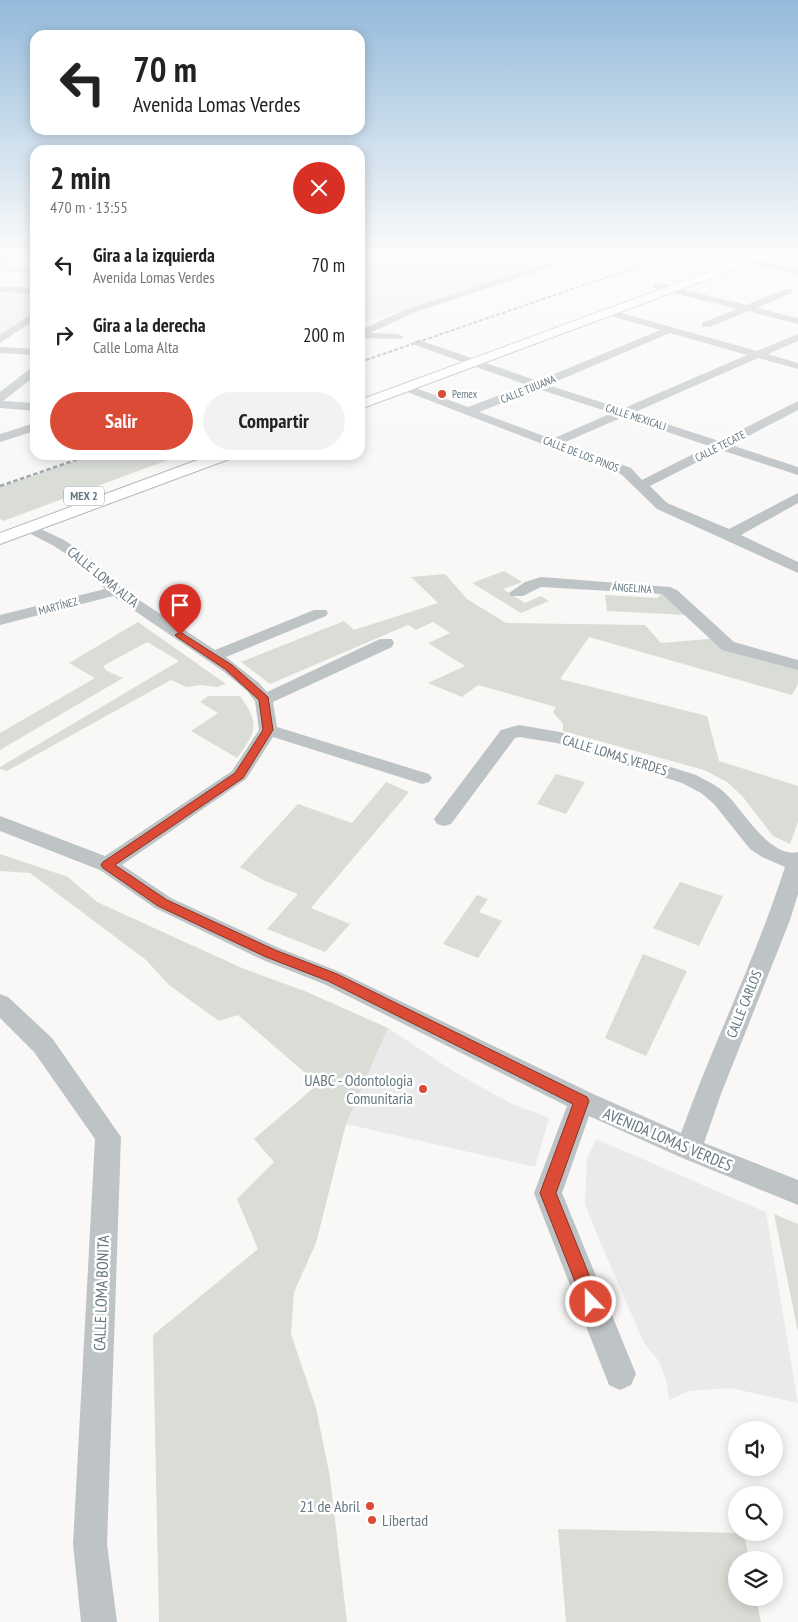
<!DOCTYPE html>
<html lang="es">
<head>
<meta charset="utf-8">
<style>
  :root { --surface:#fff; --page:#f2f2f2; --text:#222; --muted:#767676; --accent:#db4b35 }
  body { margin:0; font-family:"PT Sans Narrow",sans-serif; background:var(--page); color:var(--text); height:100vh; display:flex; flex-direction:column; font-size:19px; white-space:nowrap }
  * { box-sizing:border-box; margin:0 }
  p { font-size:16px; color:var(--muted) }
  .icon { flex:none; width:28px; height:28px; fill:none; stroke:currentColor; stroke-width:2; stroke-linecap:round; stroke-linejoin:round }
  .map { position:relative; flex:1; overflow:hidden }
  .panel { position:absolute; left:30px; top:145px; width:335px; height:315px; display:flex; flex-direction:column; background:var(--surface); border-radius:15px; box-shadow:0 2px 12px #0003 }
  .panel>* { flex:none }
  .banner { position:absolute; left:30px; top:30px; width:335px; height:105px; border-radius:15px; box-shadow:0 2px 12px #0003; background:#fff; color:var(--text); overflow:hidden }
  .buttons { position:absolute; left:728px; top:1421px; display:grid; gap:10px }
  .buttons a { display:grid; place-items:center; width:55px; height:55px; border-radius:50%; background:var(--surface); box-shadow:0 2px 12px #0003; font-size:25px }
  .pin { position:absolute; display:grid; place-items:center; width:42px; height:42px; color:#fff; margin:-51px -21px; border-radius:50% 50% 50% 0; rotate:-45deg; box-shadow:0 0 5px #0007 }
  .pin .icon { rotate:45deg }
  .me { position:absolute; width:55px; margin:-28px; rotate:338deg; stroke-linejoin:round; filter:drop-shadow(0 0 4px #0008) }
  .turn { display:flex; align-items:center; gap:18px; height:105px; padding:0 20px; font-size:22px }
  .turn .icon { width:65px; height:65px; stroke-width:2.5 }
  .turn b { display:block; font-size:35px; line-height:42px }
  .round { display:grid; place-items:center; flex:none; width:52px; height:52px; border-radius:26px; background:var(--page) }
  .headline { display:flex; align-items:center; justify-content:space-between; height:85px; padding:0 20px }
  h1 { font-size:30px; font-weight:700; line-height:38px }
  .cta { display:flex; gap:10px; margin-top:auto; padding:10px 20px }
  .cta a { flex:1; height:58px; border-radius:30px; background:var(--accent); color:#fff; font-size:20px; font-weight:700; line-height:58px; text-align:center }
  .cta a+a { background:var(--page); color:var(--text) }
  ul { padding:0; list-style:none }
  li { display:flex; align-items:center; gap:15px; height:70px; padding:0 20px }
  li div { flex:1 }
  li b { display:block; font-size:19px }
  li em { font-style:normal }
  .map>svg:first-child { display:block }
</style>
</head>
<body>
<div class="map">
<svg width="798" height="1622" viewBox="0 0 798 1622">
  <rect width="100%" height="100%" fill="#f9f8f6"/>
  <!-- built -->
  <g fill="#eaeaea">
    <polygon points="360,253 588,253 360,323"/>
    <polygon points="0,289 35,291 35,315 0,340"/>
    <polygon points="388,1028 456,1073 512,1104 549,1118 535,1167 346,1124"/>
    <polygon points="596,1139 766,1212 798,1403 731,1388 689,1391 669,1400 666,1379 658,1360 644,1343 601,1244 585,1204 587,1159"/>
  </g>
  <!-- green -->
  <g fill="#d9ddd6">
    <polygon points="92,455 171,455 176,457 3,521 0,519 0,487"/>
    <polygon points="504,571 522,582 503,589 525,603 541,596 549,601 521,613 472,583"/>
    <polygon points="445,574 467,599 506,623 645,625 661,643 719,638 798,664 798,684 792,695 589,637 560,679 707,716 719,761 798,786 798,822 790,844 773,836 743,797 727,782 704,770 563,731 563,724 553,712 556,707 478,685 462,697 428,683 465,666 428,643 450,633 433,622 416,630 408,625 270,684 241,662 344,621 354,630 438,603 411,577"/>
    <polygon points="662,593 687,615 607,611 605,595 657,598"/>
    <polygon points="138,622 226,684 217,687 202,685 186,687 171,680 7,771 0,769 0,767 179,661 147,642 103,666 107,671 123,678 0,750 0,733 95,678 69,663"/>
    <path d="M208 696H240C260 724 257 731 237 758L191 731 218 713 200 702Z"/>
    <polygon points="556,774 585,782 566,814 537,804"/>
    <polygon points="386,782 409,792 311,908 350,924 325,952 267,929 298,894 265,881 240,867 298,804 352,823"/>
    <polygon points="0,854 68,877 97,902 242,968 307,992 388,1028 346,1124 316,1243 294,1292 291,1334 316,1408 330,1477 347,1622 159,1622 159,1620 153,1335 258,1249 237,1199 274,1162 254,1139 318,1084 238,1015 219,1021 169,985 146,960 30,873 0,871"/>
    <polygon points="680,882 723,896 699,946 653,928"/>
    <polygon points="477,895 488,899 479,912 502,921 478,958 443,944"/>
    <polygon points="643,954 687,971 646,1056 605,1038"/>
    <polygon points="774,1214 798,1224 798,1332"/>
    <polygon points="558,1529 744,1533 749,1560 736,1560 736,1598 756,1598 761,1622 566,1622"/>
  </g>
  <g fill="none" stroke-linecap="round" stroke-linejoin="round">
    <defs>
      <g id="major">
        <polygon points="759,253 774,253 773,255 360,409 360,400"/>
        <polygon points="211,455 234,455 232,458 0,544 0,533"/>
      </g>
    </defs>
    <!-- major casing -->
    <use href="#major" stroke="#b2b8bb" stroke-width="2"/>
    <!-- minor -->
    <g fill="#bec3c6" fill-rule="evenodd">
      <polygon points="18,253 31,253 0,265 0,259"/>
      <polygon points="581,253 594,253 413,313 370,333 398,334 403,337 402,339 360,338 360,330 407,309"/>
      <polygon points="749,257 798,269 798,275 746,262 746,258"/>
      <polygon points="0,265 35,268 35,274 0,271"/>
      <polygon points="658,283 746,305 786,289 792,289 792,293 757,308 798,318 798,324 748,311 710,327 702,327 702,323 737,309 655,288 653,286"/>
      <polygon points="0,286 35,288 35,294 0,292"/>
      <path d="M607 309 757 351 798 334V341L768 354 798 363V369L758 358 633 413 719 441 798 401V410L731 445 798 467V475L721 450 650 486 667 503 729 529 798 493V503L741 535 798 562V573L657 509 621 474 402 390 400 388 406 385 410 386 468 407 527 385 415 345 414 343 415 341 419 340 538 381 660 330 604 314V310ZM670 333 747 355 622 409 548 385ZM538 389 612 413 552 439 479 412ZM623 417 709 446 642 480 631 468 563 443Z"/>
      <polygon points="35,312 35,320 0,343 0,335"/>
      <polygon points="0,347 35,349 35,355 0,353"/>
      <polygon points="35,367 35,376 3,401 35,403 35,411 0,408 0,392 31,368"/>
      <polygon points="35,423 35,431 0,442 0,434"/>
      <path d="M30 524 64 540 91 558 121 588 215 650 314 610H326L328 613 326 616 226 657 259 683 267 692 380 639H392L394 643 392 647 273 702 277 727 429 774 432 778 429 782 422 784 273 737 246 779 122 865 171 898 279 948 340 972 591 1093 681 1133C713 1043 756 958 785 867L762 857 750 849 714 804 701 793 682 783 557 743 519 737 515 738 451 824 444 826 437 824 434 819 501 730 519 725 560 732 696 775C707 781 719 786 728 796 744 812 771 859 798 852V894L790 920 721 1094 704 1143 798 1180V1205L680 1157 589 1116 562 1193 636 1374 631 1385 620 1390 609 1385 534 1193 567 1106 324 984 263 960 155 908 100 870 0 831V816L105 856 232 771 259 730 255 701 247 691 223 671 113 596 0 625V615L105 589 81 564 54 546 25 531 23 528 25 525Z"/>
      <polygon points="541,577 670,587 677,590 734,642 798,660 798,670 722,650 662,594 541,587 523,596 511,596 509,593 525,582"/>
      <polygon points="0,994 8,997 52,1038 121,1137 107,1544 117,1622 81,1622 73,1544 95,1139 34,1052 0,1018"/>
    </g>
    <!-- major -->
    <use href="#major" fill="#fff" fill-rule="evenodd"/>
    <!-- rail-far1 -->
    <polyline stroke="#a0a8ad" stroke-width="2" stroke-dasharray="4 2" stroke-linecap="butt" points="360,362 677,253"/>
    <!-- rail -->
    <polyline stroke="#a0a8ad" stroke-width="2.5" stroke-dasharray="4.5 2.5" stroke-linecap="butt" points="0,486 90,455"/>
  </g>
  <!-- sky -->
  <linearGradient id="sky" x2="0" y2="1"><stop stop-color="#94badb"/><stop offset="0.53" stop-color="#fcfcfb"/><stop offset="1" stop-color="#fcfcfb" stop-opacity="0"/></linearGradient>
  <rect width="798" height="480" fill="url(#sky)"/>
  <!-- route -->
  <polygon fill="#db4b35" stroke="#8e3122" points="180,632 232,665 268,697 273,730 243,778 115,865 167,900 275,950 337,974 587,1097 589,1101 556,1193 600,1302 597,1307 591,1310 585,1307 540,1193 573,1104 328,981 266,957 158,906 103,868 101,865 103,862 235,773 263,730 259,700 225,669 177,637 175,635"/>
  <!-- markers -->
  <g fill="#db4b35" stroke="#fff" stroke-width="2">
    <circle cx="442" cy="394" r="5"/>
    <circle cx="423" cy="1089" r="5"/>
    <circle cx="370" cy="1506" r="5"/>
    <circle cx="372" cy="1520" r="5"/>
  </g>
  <g text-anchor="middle" stroke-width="5" stroke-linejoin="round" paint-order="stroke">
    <!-- far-street labels -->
    <g font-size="11" fill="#657780" stroke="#fff">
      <text transform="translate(528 389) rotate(-22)" y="4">CALLE TIJUANA</text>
      <text transform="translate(636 417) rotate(18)" y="4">CALLE MEXICALI</text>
      <text transform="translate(720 446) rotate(-27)" y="4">CALLE TECATE</text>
      <text transform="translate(581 454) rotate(21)" y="4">CALLE DE LOS PINOS</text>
      <text transform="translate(632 588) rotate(4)" y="4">ÁNGELINA</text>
      <text transform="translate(58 606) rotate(-15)" y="4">MARTÍNEZ</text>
    </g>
    <!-- far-poi labels -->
    <g font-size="11" fill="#657780" stroke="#fff" text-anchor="start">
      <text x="452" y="398">Pemex</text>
    </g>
    <!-- shield labels -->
    <rect fill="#fff" stroke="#93a0a6" stroke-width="1" x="64" y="486.5" width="40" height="19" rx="4"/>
    <g font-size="12" font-weight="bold" fill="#657780">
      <text x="84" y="500">MEX 2</text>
    </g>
    <!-- street labels -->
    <g font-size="14" fill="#657780" stroke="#fff">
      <text transform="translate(103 577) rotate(39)" y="5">CALLE LOMA ALTA</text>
      <text transform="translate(615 755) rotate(17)" y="5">CALLE LOMAS VERDES</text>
      <text transform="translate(744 1004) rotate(-68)" y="5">CALLE CARLOS</text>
    </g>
    <!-- near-poi labels -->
    <g font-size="16" fill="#657780" stroke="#fff" text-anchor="end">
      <text x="413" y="1086">UABC - Odontologia<tspan x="413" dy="18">Comunitaria</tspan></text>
      <text x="360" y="1512">21 de Abril</text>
      <text x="382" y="1526" text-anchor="start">Libertad</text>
    </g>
    <!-- near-street labels -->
    <g font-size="16" fill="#657780" stroke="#fff">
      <text transform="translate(668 1139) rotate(23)" y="6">AVENIDA LOMAS VERDES</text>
      <text transform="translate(101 1293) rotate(-88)" y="6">CALLE LOMA BONITA</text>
    </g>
  </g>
</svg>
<div class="buttons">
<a><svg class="icon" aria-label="sound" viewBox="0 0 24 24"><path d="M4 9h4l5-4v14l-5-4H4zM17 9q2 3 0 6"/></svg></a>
<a><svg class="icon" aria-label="search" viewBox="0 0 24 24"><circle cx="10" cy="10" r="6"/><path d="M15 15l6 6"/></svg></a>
<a><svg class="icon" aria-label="layers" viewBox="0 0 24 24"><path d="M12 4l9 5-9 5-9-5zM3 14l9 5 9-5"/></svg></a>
</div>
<div class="pin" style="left:180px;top:635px;background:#d93025"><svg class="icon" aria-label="arrive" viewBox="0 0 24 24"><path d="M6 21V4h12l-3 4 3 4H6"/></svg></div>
<svg class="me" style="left:591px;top:1302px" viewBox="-20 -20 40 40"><circle r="17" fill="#db4b35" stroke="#fff" stroke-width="3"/><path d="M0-11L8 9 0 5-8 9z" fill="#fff"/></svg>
<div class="banner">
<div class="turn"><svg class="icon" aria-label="left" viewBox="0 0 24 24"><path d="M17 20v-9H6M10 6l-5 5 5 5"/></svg><div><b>70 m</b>Avenida Lomas Verdes</div></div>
</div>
<section class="panel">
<div class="headline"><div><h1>2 min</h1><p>470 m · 13:55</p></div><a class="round" style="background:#d93025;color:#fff"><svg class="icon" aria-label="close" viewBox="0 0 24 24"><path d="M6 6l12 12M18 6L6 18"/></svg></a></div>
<ul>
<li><svg class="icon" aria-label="left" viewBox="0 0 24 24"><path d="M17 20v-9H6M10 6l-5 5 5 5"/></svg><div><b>Gira a la izquierda</b><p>Avenida Lomas Verdes</p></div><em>70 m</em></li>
<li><svg class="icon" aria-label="right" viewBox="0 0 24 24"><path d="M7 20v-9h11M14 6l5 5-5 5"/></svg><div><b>Gira a la derecha</b><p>Calle Loma Alta</p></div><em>200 m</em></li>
</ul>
<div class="cta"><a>Salir</a><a>Compartir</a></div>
</section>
</div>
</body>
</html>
